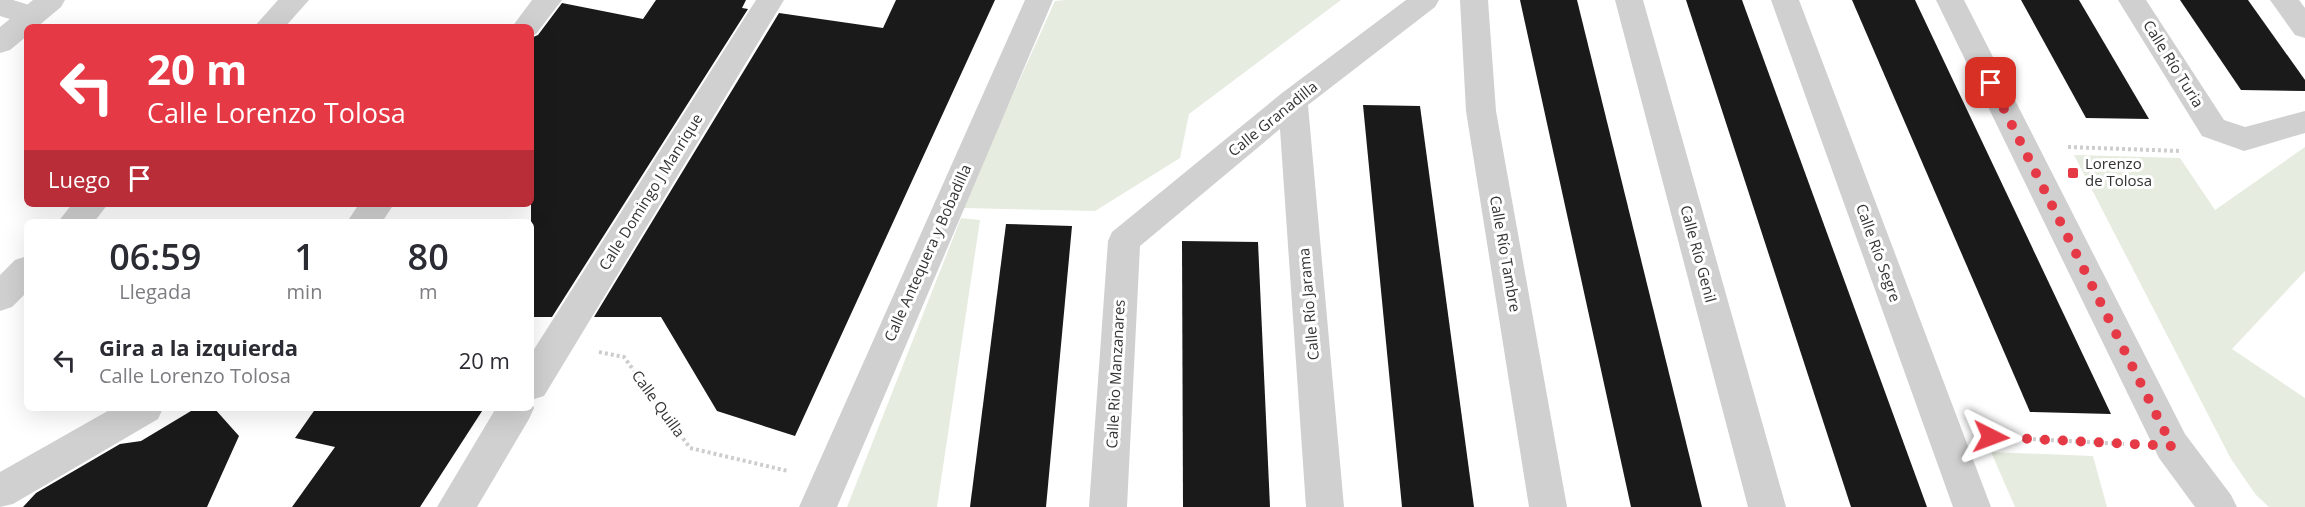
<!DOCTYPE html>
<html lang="es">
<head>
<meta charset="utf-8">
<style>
  :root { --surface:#fff; --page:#f7f7f7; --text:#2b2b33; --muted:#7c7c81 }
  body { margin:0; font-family:"Open Sans",sans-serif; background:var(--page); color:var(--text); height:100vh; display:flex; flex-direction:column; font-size:22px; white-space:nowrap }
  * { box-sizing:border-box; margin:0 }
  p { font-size:20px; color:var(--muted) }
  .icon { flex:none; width:33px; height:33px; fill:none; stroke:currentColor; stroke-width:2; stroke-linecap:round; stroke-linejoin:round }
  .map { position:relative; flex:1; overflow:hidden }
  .panel { position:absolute; left:24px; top:219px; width:510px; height:192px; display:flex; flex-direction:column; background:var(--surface); border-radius:9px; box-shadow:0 6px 24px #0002 }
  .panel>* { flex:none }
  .top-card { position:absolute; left:24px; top:24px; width:510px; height:183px; border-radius:9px; box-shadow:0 6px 24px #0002; background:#e63946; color:#fff; overflow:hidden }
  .pin { position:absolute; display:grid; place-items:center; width:51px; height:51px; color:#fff; margin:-26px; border-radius:12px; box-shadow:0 3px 9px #0006 }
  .me { position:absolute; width:66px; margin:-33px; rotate:93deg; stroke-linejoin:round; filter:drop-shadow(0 0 4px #0008) }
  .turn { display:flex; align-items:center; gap:21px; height:126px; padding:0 24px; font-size:27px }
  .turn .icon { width:78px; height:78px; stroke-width:2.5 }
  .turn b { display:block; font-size:42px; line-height:51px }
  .then { display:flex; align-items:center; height:57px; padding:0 24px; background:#0003; gap:12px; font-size:22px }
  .eta { display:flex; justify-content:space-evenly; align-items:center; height:102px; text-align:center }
  .eta b { font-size:36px; font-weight:600; line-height:42px }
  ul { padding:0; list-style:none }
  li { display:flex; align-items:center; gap:18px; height:78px; padding:0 24px }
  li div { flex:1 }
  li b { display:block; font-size:22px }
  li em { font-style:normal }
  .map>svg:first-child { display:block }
</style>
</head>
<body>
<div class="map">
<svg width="2305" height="507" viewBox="0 0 2305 507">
  <rect width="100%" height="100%" fill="#fff"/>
  <!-- green -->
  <g fill="#e6ecdf">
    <polygon points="1065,0 1341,0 1189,114 1180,158 1095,211 962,208 1055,1"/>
    <polygon points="2305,147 2305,271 2232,349 2305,398 2305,507 2269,507 2256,495 2231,459 2074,155 2180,158 2215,210"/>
    <polygon points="961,218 980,220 937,507 847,507"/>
    <polygon points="1991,452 2093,456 2107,507 2015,507"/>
  </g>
  <!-- building -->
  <g fill="#1a1a1a">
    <polygon points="656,0 746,0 742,8 748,9 552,317 531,317 531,38 538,35 562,3 643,19"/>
    <polygon points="896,0 995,0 795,436 717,411 661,317 594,317 779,13 883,28"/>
    <polygon points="1520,0 1577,0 1702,507 1631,507"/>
    <polygon points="1686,0 1742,0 1927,507 1851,507"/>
    <polygon points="1852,0 1915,0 2111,414 2030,412"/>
    <polygon points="2021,0 2079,0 2149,119 2086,118"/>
    <polygon points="2180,0 2248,0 2305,80 2305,91 2241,90"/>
    <polygon points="1363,105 1420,106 1474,507 1402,507"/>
    <polygon points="1006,224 1072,226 1046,507 970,507"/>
    <polygon points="1182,241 1258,242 1270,507 1183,507"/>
    <polygon points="196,408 214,408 239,436 207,507 23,507 36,493 120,444 141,441"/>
    <polygon points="316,408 484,408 420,507 292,507 335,447 295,438"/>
  </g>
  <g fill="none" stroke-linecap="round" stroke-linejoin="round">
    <!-- path -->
    <g stroke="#cdcdcd" stroke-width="4" stroke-dasharray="3 3" stroke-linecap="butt">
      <polyline points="2068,147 2180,151"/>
      <polyline points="599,352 624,357 690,448 788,471"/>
      <polyline points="1991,437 2124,444"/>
    </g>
    <!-- pedestrian -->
    <polygon fill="#d0d0d0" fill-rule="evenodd" points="0,0 13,0 42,9 46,16 42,23 32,26 0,16"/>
    <!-- minor -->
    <g fill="#d0d0d0" fill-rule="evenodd">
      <polygon points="33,0 65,0 61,7 37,27 27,27 27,36 10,50 0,53 0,27"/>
      <polygon points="278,0 309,0 285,27 254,27"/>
      <polygon points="532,0 562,0 536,34 531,36 531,27 512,27"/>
      <polygon points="756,0 784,0 544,396 531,400 531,354"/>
      <polygon points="1025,0 1053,0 837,507 799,507"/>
      <polygon points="1406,0 1439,0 1435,7 1308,105 1344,507 1306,507 1280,129 1140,246 1127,507 1089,507 1108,241 1112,232 1282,93"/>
      <polygon points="1460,0 1488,0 1496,111 1567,507 1529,507 1466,111"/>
      <polygon points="1615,0 1643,0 1786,507 1748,507"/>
      <polygon points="1771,0 1799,0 1991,507 1953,507"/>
      <polygon points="1936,0 1964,0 2185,434 2231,495 2237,507 2195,507 2159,458"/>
      <polygon points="2118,0 2146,0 2224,120 2245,127 2305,111 2305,133 2244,151 2202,136"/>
      <polygon points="2270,0 2299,0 2305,8 2305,38 2295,35"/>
      <polygon points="72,204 108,204 94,222 58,222"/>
      <polygon points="359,204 394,204 382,222 347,222"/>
      <polygon points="27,256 27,292 12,307 0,311 0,275 15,260"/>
      <polygon points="531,402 534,408 529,419 477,507 437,507 496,408 531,408"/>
      <polygon points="113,408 163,408 158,419 13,504 0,507 0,472"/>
    </g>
  </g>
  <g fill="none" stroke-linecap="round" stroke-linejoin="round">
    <!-- route -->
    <polyline stroke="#e63946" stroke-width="10" stroke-dasharray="0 18" points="1991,437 2172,446 1991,83"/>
  </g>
  <!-- markers -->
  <rect fill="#e63946" stroke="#fff" stroke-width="2" x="2067" y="167" width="12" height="12" rx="3"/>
  <g text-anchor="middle" stroke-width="6" stroke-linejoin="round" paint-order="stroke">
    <!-- street labels -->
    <g font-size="15" fill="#333" stroke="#fff">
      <text transform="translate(2173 64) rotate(58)" y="5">Calle Río Turia</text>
      <text transform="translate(1273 119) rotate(-39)" y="5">Calle Granadilla</text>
      <text transform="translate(651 192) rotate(-58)" y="5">Calle Domingo J Manrique</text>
      <text transform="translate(928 253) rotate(-66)" y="5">Calle Antequera y Bobadilla</text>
      <text transform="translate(1878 253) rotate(70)" y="5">Calle Río Segre</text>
      <text transform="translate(1505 254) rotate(80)" y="5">Calle Río Tambre</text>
      <text transform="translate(1698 254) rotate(75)" y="5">Calle Río Genil</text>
      <text transform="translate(1309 304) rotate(-95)" y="5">Calle Río Jarama</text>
      <text transform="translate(1116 374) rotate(-87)" y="5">Calle Rio Manzanares</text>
      <text transform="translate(658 404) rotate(54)" y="5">Calle Quilla</text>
    </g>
    <!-- poi labels -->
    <g font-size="15" fill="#333" stroke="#fff" text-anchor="start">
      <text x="2085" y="169">Lorenzo<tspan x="2085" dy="17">de Tolosa</tspan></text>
    </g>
  </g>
</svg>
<div class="pin" style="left:1991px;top:83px;background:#d93025"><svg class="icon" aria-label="arrive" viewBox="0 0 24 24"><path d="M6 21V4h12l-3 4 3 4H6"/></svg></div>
<svg class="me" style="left:1991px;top:437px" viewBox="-20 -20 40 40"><path d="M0-17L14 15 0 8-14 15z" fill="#e63946" stroke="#fff" stroke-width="4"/></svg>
<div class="top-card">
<div class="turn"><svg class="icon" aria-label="left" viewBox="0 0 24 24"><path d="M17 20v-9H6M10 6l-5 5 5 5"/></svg><div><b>20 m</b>Calle Lorenzo Tolosa</div></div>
<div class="then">Luego<svg class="icon" aria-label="arrive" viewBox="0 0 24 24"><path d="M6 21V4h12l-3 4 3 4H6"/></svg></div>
</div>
<section class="panel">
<div class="eta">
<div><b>06:59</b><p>Llegada</p></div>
<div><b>1</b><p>min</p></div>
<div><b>80</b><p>m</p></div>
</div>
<ul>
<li><svg class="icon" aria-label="left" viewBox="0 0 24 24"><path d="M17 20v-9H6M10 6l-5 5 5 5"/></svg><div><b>Gira a la izquierda</b><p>Calle Lorenzo Tolosa</p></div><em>20 m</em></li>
</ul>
</section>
</div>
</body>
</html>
